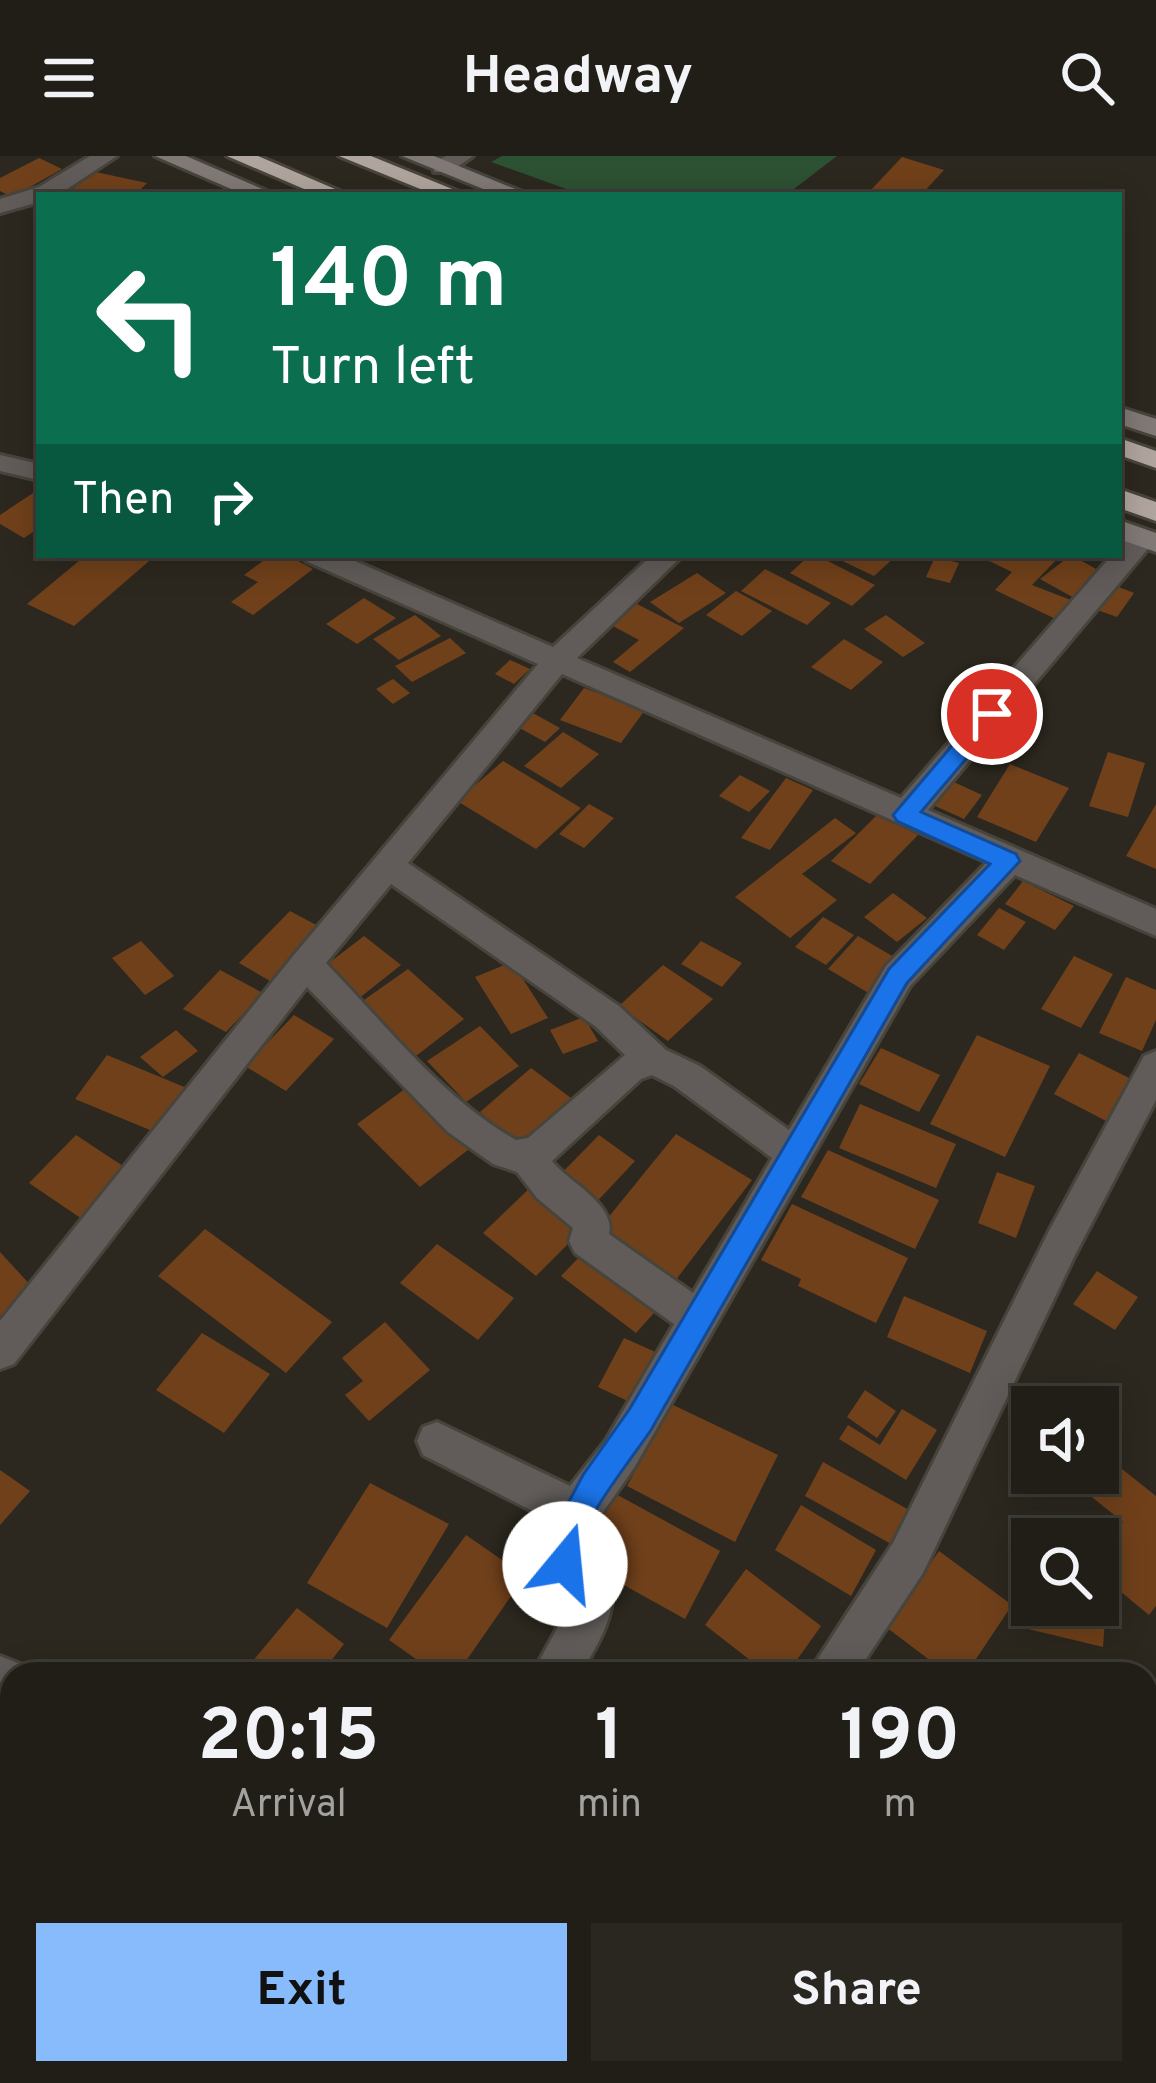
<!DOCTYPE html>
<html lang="en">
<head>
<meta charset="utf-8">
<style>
  :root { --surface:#211e17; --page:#292720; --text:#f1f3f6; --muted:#a2a2a1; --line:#3e3c36; --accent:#87bbfc }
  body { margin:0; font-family:Overpass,sans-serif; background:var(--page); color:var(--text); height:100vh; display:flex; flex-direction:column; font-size:45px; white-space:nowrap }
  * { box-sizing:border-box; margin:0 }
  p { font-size:39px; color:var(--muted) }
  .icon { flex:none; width:66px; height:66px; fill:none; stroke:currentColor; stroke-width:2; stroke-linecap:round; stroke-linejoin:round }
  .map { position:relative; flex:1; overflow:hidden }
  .details { position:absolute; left:0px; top:1506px; width:1158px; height:423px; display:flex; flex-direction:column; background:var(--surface); border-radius:36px 36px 0 0; box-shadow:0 6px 30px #0003,0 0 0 3px var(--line) }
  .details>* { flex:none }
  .guide { position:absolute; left:36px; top:36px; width:1086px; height:366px; border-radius:0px; box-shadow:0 6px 30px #0003,0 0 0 3px var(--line); background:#0b6e4f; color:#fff; overflow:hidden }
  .fabs { position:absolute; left:1011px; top:1230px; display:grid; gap:24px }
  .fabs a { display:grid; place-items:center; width:108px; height:108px; border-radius:0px; background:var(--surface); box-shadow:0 6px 30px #0003,0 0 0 3px var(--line); font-size:60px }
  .pin { position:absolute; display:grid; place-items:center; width:102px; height:102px; color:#fff; margin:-51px; border:6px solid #fff; border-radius:50%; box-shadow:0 3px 12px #0007 }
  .me { position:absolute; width:132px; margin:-66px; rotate:17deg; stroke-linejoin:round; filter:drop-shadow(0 0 9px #0008) }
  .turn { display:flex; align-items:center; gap:42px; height:252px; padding:0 36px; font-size:54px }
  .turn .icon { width:156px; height:156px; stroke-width:2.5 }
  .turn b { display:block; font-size:84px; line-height:102px }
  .then { display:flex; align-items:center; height:114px; padding:0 36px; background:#0003; gap:24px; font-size:45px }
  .eta { display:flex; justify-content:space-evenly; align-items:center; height:204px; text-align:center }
  .eta b { font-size:72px; font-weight:700; line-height:84px }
  .cta { display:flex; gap:24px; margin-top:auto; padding:24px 36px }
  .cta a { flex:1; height:138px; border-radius:0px; background:var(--accent); color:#111; font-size:48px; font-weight:700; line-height:138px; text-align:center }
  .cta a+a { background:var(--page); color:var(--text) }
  header { display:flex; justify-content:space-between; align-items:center; height:156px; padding:0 36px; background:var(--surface); font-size:54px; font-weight:700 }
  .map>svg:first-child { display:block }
</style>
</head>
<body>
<header><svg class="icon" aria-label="menu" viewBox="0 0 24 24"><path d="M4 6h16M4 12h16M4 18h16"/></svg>Headway<svg class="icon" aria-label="search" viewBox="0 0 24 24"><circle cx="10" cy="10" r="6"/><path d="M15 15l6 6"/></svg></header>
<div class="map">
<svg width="1156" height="1927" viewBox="0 0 1156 1927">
  <rect width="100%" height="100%" fill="#2c281f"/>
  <!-- green -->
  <polygon fill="#2d5133" points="502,0 837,0 786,39 583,39 491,6"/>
  <!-- water -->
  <g fill="#1f5178">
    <polygon points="0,1610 12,1618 12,1770 0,1760"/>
    <polygon points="199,1917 429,1917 442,1927 212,1927"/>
  </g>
  <!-- building -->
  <g fill="#70401a">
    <polygon points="902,1 944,14 921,39 869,36"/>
    <polygon points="39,2 62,13 12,41 0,35 0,22"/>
    <polygon points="91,15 147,27 135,39 67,39"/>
    <polygon points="36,335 39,372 24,382 0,368 0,359"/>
    <polygon points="86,399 156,399 74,470 27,448"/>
    <polygon points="271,399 287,399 313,413 253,459 231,446 258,426 244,419"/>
    <polygon points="810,399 816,399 875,429 852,450 790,417"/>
    <polygon points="830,399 897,399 874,420"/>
    <polygon points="977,399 1061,399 1032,429 1081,448 1064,467 995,434 1012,416"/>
    <polygon points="1071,399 1105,418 1076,443 1040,423"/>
    <polygon points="935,401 959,407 950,427 926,421"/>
    <polygon points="765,413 831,447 807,469 741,435"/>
    <polygon points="697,417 726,437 679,467 650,446"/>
    <polygon points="1103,425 1134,437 1117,461 1086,450"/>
    <polygon points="736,435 772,455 742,480 706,459"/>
    <polygon points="364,442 396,462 357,488 326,468"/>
    <polygon points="637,448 684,472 630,516 613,506 639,484 611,469"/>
    <polygon points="415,459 441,480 399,504 373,483"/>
    <polygon points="886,459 925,487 903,501 864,473"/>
    <polygon points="450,482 466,497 412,526 395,510"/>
    <polygon points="844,483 883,506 851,534 811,511"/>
    <polygon points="510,504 530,513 514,528 495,518"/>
    <polygon points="393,523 410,537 393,548 376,533"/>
    <polygon points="584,532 645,554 621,587 560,564"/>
    <polygon points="531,556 560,572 545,586 516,570"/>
    <polygon points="563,576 599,598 561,632 524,610"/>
    <polygon points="1108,596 1145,607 1128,661 1089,650"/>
    <polygon points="503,605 581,652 536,693 457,645"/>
    <polygon points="1010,608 1069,632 1036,686 977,661"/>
    <polygon points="740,619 770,635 749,656 719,640"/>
    <polygon points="943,621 982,639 964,663 924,645"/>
    <polygon points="786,622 813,634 770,694 741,682"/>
    <polygon points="589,648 614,662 584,692 559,678"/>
    <polygon points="1156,648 1156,713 1126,700"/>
    <polygon points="879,657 918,679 870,728 831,705"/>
    <polygon points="835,662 856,677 802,718 837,744 790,782 735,741"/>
    <polygon points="1023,725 1074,750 1055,774 1005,748"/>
    <polygon points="893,737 927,762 897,786 864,761"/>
    <polygon points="999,752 1026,766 1004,794 977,779"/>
    <polygon points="290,755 322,772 270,825 239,807"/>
    <polygon points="823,761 854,779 826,809 795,791"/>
    <polygon points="364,780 401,809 358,843 321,813"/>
    <polygon points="858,780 906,808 877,842 828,813"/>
    <polygon points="141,785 174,820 145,839 112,802"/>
    <polygon points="701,785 742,807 722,831 681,808"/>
    <polygon points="1074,800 1113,818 1081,872 1041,853"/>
    <polygon points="512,806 548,862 511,878 475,821"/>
    <polygon points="663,809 713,843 668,885 619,850"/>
    <polygon points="408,813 464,863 412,903 354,851"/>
    <polygon points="220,814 263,837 226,876 183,853"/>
    <polygon points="1126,821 1156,834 1156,864 1142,895 1099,877"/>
    <polygon points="294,859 334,883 286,935 245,910"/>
    <polygon points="584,861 598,885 563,898 550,874"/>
    <polygon points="480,870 519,910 466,946 427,905"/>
    <polygon points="176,874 198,895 163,921 140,901"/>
    <polygon points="977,879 1050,910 1005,1001 930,968"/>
    <polygon points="881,892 940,919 919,956 859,928"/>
    <polygon points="1079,897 1135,925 1110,967 1054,938"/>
    <polygon points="107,899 194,935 162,979 75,943"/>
    <polygon points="531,912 571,942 520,989 480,956"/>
    <polygon points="413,927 477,987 420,1031 357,968"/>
    <polygon points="860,948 956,988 936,1032 839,992"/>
    <polygon points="676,978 752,1024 672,1129 594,1079"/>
    <polygon points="76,979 129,1014 82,1063 29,1027"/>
    <polygon points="599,979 635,1005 588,1055 551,1028"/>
    <polygon points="828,994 939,1044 915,1093 801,1041"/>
    <polygon points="997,1016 1035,1030 1016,1082 978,1067"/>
    <polygon points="537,1025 590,1066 536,1120 483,1077"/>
    <polygon points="792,1048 908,1102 876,1167 798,1130 801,1123 761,1104"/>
    <polygon points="205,1073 332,1166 286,1217 158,1120"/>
    <polygon points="437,1088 514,1142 478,1184 400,1127"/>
    <polygon points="588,1092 662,1148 636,1177 561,1120"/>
    <polygon points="0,1096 34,1133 0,1160"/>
    <polygon points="1097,1115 1138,1141 1115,1174 1073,1148"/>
    <polygon points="904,1140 987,1175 970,1217 887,1181"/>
    <polygon points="385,1166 430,1214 369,1265 345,1239 363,1225 342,1202"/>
    <polygon points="202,1177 270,1218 224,1277 156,1234"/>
    <polygon points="624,1182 660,1198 634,1248 598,1231"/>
    <polygon points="865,1234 896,1255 877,1282 847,1261"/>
    <polygon points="671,1248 778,1299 735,1386 627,1330"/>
    <polygon points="902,1253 937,1274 906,1324 839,1283 848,1269 880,1289"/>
    <polygon points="1098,1294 1156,1340 1156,1450 1149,1459 1098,1417 1098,1397 1123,1366 1062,1317 1098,1317"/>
    <polygon points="823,1306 918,1359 900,1393 805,1340"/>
    <polygon points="0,1314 30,1335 0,1369"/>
    <polygon points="370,1327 449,1368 387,1472 307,1427"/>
    <polygon points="614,1337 720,1395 685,1463 577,1403"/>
    <polygon points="801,1349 876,1394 851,1440 775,1394"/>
    <polygon points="466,1379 525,1420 457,1518 437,1518 389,1484"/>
    <polygon points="939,1395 1012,1449 966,1518 948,1518 886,1471"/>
    <polygon points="746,1413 821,1470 787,1518 768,1518 705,1469"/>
    <polygon points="1029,1425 1032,1449 1098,1449 1098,1435 1107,1437 1103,1491 1024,1472"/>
    <polygon points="297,1452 344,1488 321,1518 242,1518"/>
    <polygon points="1150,1568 1156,1571 1156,1680 1146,1674"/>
    <polygon points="1146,1872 1156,1878 1156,1901 1146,1927 1075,1927 1079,1917 1146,1917"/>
    <polygon points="105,1917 205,1917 215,1927 97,1927"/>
    <polygon points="631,1917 727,1917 721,1927 644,1927"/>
    <polygon points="759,1917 839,1917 834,1927 773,1927"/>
    <polygon points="984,1917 1045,1917 1057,1927 995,1927"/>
  </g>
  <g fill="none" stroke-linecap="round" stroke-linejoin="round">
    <defs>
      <g id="street">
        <polygon points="90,0 117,0 58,39 39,39 39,46 0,57 0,43 39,31"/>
        <polygon points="446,0 473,0 450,16 434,16 434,6"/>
        <polygon points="0,299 39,308 39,324 0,315"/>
        <path d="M1142 373 1152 376 1156 382 1152 388 928 654 1156 753V780L1015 719 910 830 634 1312 591 1373 585 1396C636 1427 604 1479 580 1518H532L571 1447 572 1438C543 1416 538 1399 552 1365L423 1299 417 1285 423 1271 437 1266 570 1330 606 1284 674 1168 575 1097 569 1085 573 1072 537 1042 517 1016 493 1008 448 976 307 831 14 1208 0 1213V1165L294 799 538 508 306 405 302 399H341L553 491 652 399H683L577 502 901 642 1112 399H1119V391L1132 376ZM562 518 987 706 886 810 789 974 700 910 666 894 619 850 408 707ZM391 728 595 870 625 899 528 982 516 984C442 942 385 868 326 807ZM652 919 674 930 772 1002 693 1137 609 1078C616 1048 569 1027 552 1005L641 923Z"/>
        <polygon points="1156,895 1156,944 1075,1099 923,1417 856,1518 808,1518 893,1387 1049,1075 1144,900"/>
        <polygon points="0,1500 28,1511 30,1518 12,1518 12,1549 0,1544"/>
        <polygon points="578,1917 638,1917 642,1927 582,1927"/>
      </g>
      <g id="secondary">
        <polygon points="155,0 186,0 276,39 245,39"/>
        <polygon points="402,0 434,0 530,39 498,39"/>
        <polygon points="1119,251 1156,263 1156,280 1119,268"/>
        <polygon points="1119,364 1156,377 1156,396 1119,383"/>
      </g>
      <g id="highway">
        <polygon points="227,0 258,0 349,39 318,39"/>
        <polygon points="339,0 371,0 467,39 435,39"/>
        <polygon points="1119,282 1156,295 1156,312 1119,299"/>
        <polygon points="1119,333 1156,346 1156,365 1119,352"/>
      </g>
    </defs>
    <!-- street casing -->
    <use href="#street" stroke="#47443b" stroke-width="6"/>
    <!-- secondary casing -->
    <use href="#secondary" stroke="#47443b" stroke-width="6"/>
    <!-- highway casing -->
    <use href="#highway" stroke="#47443b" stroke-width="6"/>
    <!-- street -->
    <use href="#street" fill="#615c5a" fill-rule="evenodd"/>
    <!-- secondary -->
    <use href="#secondary" fill="#817976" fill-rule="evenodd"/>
    <!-- highway -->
    <use href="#highway" fill="#b0a49e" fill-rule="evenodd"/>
  </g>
  <!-- route -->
  <path fill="#1a73e8" stroke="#114b97" stroke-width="3" d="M992 550 1000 552V563L921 656 1016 698 1020 705 907 827 651 1274C632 1302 585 1361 578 1392 576 1402 581 1408 576 1420L565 1425 553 1420 545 1391 583 1319 629 1254 889 813 990 708 897 665 893 659 984 552Z"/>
</svg>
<div class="fabs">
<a><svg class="icon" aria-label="sound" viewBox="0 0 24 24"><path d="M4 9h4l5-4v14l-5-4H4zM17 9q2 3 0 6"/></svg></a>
<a><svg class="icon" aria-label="search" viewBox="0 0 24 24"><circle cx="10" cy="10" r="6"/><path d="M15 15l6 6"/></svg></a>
</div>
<div class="pin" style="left:992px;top:558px;background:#d93025"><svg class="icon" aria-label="arrive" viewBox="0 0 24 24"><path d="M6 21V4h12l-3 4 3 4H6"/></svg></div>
<svg class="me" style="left:565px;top:1408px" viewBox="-20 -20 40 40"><circle r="19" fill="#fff"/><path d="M0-13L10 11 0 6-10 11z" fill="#1a73e8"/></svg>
<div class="guide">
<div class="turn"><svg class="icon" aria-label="left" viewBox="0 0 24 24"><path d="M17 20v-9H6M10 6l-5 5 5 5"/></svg><div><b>140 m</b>Turn left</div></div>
<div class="then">Then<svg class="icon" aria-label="right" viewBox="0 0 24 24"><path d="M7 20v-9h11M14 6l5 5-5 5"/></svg></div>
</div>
<section class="details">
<div class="eta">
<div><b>20:15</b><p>Arrival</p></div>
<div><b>1</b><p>min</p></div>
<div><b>190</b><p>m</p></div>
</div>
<div class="cta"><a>Exit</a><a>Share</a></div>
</section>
</div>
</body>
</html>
